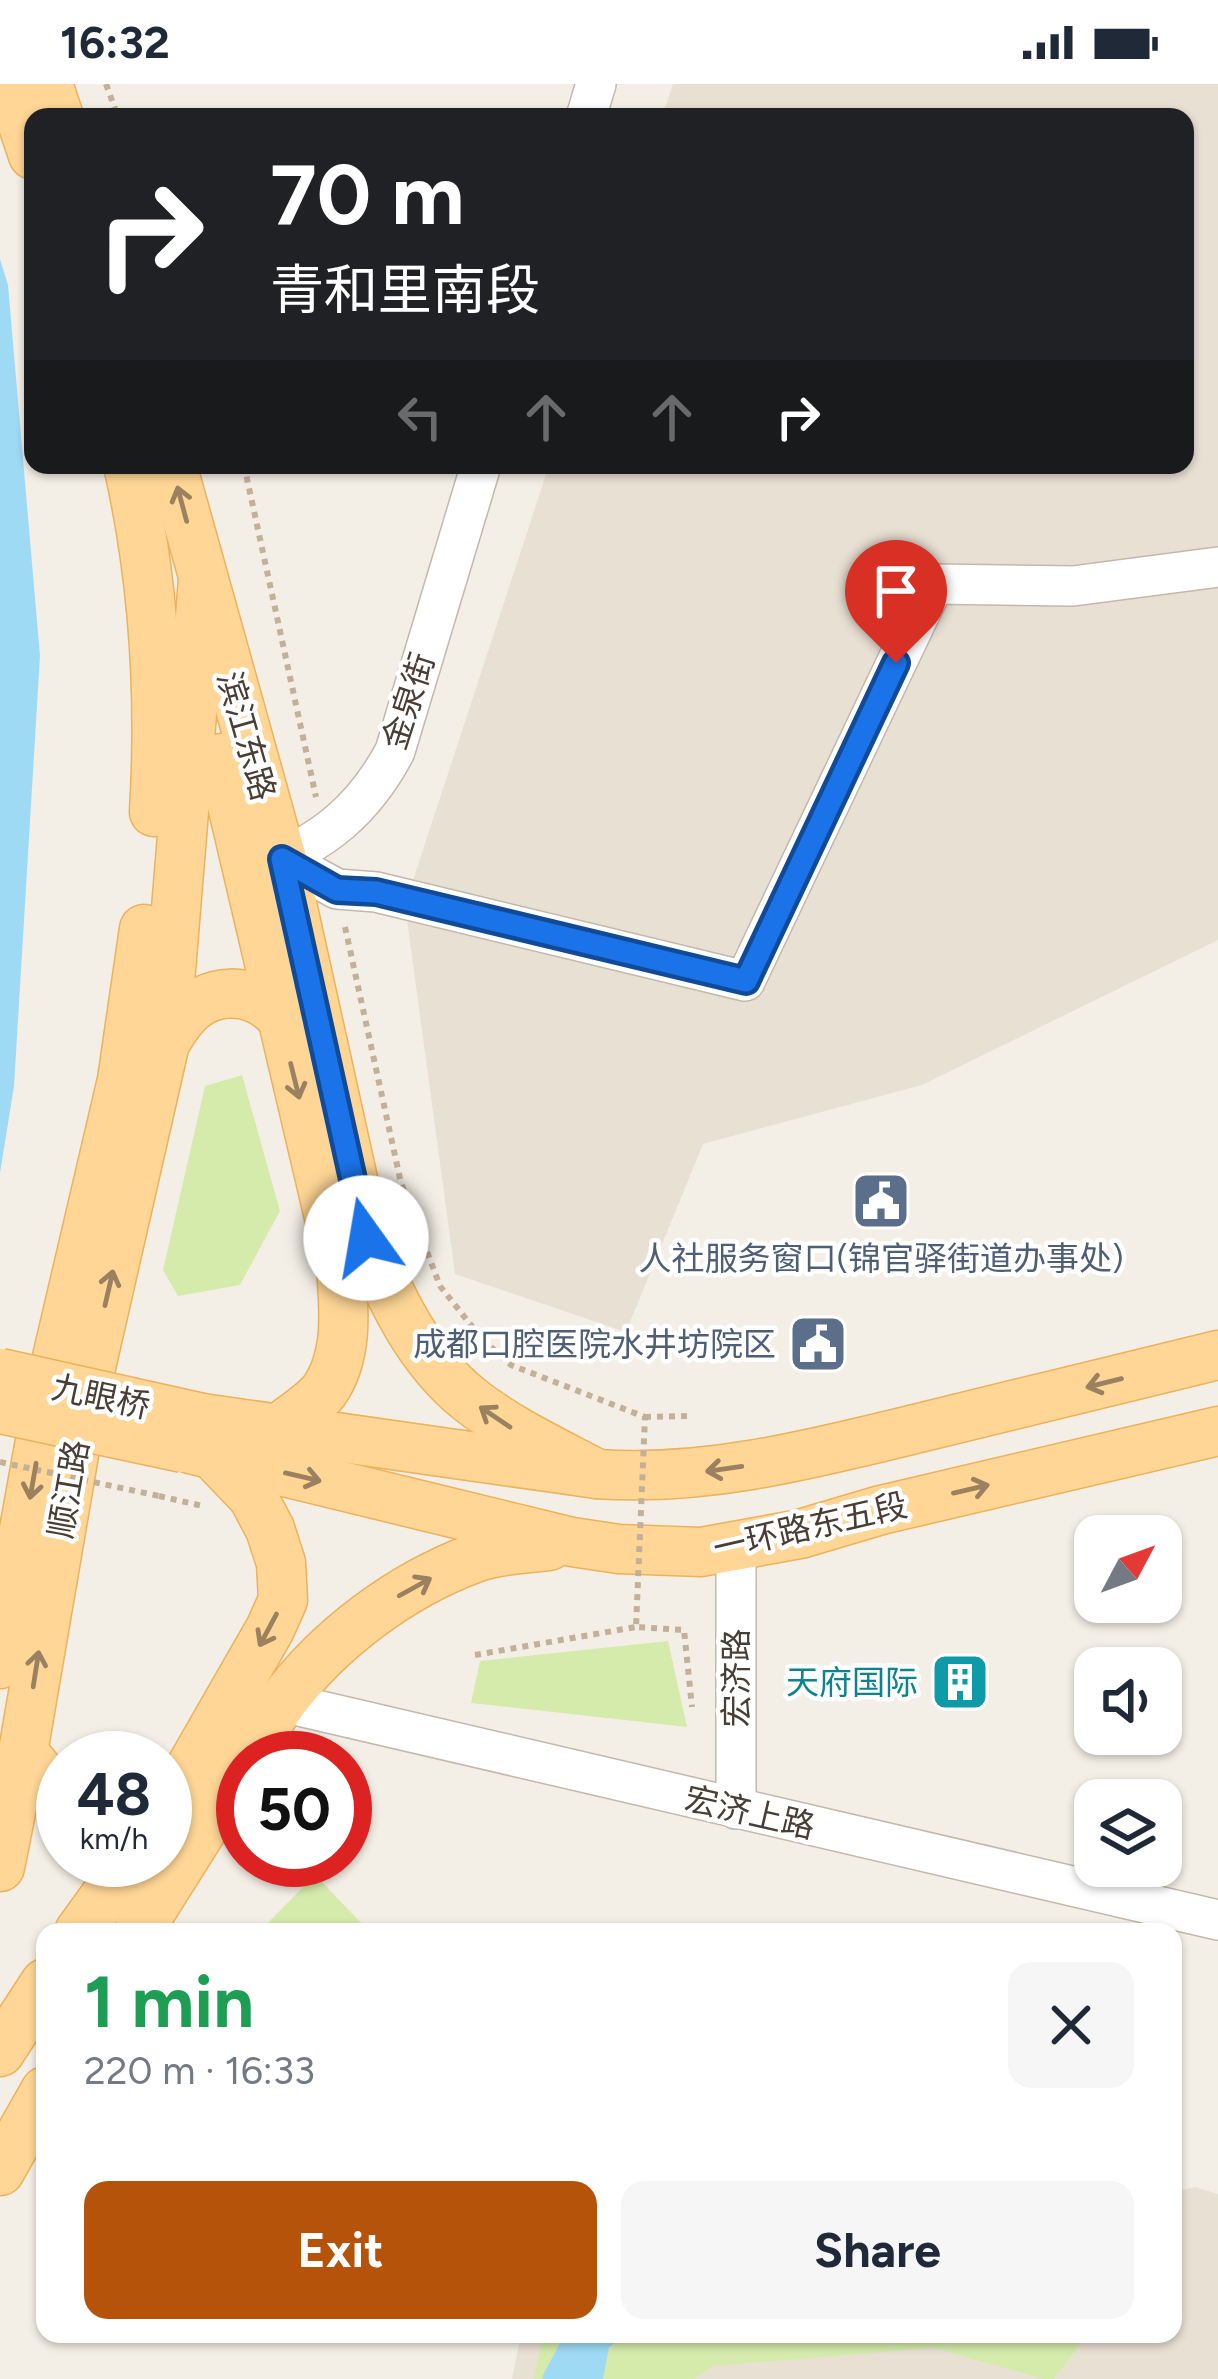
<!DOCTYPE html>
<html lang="en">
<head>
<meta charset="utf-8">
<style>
  :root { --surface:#fff; --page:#f6f6f7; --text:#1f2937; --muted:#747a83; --accent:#b45309 }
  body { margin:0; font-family:Figtree,"Noto Sans SC",sans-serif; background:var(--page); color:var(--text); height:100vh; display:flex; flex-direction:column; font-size:45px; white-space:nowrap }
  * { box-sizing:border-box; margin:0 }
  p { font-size:39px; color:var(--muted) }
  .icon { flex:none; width:66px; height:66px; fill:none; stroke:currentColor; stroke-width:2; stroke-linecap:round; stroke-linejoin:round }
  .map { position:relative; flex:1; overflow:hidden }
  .sheet { position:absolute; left:36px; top:1839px; width:1146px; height:420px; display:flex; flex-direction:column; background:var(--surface); border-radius:24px; box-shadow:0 3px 9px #0004 }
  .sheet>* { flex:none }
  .guide { position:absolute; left:24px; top:24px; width:1170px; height:366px; border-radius:24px; box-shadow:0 3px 9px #0004; background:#202124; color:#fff; overflow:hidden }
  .needle { width:78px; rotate:49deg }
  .tools { position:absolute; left:1074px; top:1431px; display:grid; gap:24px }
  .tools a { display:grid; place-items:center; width:108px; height:108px; border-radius:24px; background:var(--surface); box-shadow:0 3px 9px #0004; font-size:60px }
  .speed { position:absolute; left:36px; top:1647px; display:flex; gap:24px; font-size:60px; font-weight:700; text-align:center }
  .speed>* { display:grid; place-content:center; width:156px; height:156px; border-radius:50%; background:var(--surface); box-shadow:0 3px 9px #0004; line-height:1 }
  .speed small { font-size:30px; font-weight:400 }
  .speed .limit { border:18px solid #d22; background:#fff; color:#111 }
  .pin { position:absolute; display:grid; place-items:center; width:102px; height:102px; color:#fff; margin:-123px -51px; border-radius:50% 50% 50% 0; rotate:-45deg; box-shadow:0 0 12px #0007 }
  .pin .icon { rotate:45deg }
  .me { position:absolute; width:132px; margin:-66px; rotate:347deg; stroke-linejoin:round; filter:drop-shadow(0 0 9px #0008) }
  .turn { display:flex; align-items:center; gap:42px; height:252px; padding:0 48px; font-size:54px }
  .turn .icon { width:156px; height:156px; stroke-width:2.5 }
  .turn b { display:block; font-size:84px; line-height:102px }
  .lanes { display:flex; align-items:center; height:114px; padding:0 48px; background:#0003; justify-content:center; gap:60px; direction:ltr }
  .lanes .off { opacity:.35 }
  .round { display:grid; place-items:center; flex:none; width:126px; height:126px; border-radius:24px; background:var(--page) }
  .headline { display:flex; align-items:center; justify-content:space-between; height:204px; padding:0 48px }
  h1 { font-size:72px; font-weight:700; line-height:90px; color:#1e9e55 }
  .cta { display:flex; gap:24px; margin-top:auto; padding:24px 48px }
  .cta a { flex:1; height:138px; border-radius:24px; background:var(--accent); color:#fff; font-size:48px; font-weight:700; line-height:138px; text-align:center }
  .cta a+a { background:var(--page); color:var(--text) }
  .status { display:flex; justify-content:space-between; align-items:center; height:84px; padding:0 60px; background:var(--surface); direction:ltr }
  .status svg { height:33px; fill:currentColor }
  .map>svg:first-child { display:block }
</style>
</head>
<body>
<div class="status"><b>16:32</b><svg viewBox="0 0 49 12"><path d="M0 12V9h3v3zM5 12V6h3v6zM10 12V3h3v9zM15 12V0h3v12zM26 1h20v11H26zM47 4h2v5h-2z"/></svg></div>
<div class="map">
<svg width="1218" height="2295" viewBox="0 0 1218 2295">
  <rect width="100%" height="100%" fill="#f4efe6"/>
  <!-- residential -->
  <g fill="#e9e0d4">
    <polygon points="673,0 1218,0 1218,856 922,1001 703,1060 626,1248 455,1190 405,821 549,381 1185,381 1185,33 662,33"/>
    <polygon points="1195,2103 1218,2110 1218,2295 512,2295 521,2250 1173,2250 1173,2108"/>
  </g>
  <!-- green -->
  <g fill="#d5ebac">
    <polygon points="242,991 280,1127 240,1201 178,1212 163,1186 205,1002"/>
    <polygon points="668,1557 687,1643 471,1619 480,1577"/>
    <polygon points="315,1791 370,1848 259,1848"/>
    <polygon points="543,2250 1088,2250 1054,2295 1044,2295 934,2264 713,2282 694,2295 534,2295"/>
  </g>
  <!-- water -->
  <g fill="#9fdaf5">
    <polygon points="0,175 8,201 40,572 14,1002 0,1089"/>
    <polygon points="565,2250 629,2250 609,2263 603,2295 544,2295 542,2293"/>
  </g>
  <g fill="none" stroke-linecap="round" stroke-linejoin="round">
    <defs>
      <g id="minor">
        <polyline points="586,33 596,0"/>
        <polyline points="282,775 337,805 376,808 745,897 934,500 1073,502 1218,483"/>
        <path d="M261 783C323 759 364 726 395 667L481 381"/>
        <polyline points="282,1618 1218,1836"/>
        <polyline points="736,1725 736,1462"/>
      </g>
      <g id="major">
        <polyline points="9,0 33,71"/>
        <polyline points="48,0 59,33"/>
        <path d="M128 381C154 495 161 611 154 728"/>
        <path d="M172 381 282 775 366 1154C390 1213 418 1274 469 1315 508 1346 554 1367 597 1390"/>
        <path d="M221 674 341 1184C344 1224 349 1272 324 1307 313 1321 294 1332 279 1344"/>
        <path d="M165 959C170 951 176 941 182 934 208 902 252 902 279 931"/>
        <path d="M202 1334 597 1390C707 1398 816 1369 923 1343 1021 1319 1120 1295 1218 1271"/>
        <polyline points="190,1365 572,1458 619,1465 701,1468 800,1450 881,1426 1218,1347"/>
        <polyline points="0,1580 48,1312 122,996 144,845"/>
        <polyline points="23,1668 63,1716"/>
        <path d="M247 1674C259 1656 269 1636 282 1618 329 1555 401 1501 475 1474 498 1465 526 1465 549 1462"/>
        <polyline points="165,1728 270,1545 283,1516 281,1479 270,1445 253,1413 213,1371"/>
        <polyline points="0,1783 23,1668 83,1318 165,959 203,496"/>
        <polyline points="79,1848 131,1776"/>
        <polyline points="138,1848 243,1681"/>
        <polyline points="0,1968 45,1899"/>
        <polyline points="0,2087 45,2007"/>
      </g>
    </defs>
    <!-- minor casing -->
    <use href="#minor" stroke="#c3b8ab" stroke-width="42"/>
    <!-- major casing -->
    <use href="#major" stroke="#ecb25d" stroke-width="51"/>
    <!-- path -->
    <g stroke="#c3b098" stroke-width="6" stroke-dasharray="6 6" stroke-linecap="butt">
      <polyline points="106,0 118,33"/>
      <polyline points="244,381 316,713"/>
      <polyline points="345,843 401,1099 440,1202 482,1255"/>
      <polyline points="645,1333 690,1332"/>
      <polyline points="159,1412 203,1422"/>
    </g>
    <!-- minor -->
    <use href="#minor" stroke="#fff" stroke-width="39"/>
    <!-- major -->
    <use href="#major" stroke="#ffd695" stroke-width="48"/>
    <defs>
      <g id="major-bridge">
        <polyline points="0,1289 202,1334"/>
        <polyline points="0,1325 183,1364"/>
      </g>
    </defs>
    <!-- major-bridge casing -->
    <use href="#major-bridge" stroke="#ecb25d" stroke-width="51" stroke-linecap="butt"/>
    <!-- path-bridge -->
    <g stroke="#c3b098" stroke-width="6" stroke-dasharray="6 6" stroke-linecap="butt">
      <polyline points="482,1255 511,1281 645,1333 636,1543 684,1546 692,1623"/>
      <polyline points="0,1378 159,1412"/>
      <polyline points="475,1571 636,1543"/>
    </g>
    <!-- major-bridge -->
    <use href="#major-bridge" stroke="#ffd695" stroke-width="48"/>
  </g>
  <!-- one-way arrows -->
  <defs><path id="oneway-shaft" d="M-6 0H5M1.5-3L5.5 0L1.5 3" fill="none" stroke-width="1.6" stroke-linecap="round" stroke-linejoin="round" transform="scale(3)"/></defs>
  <g stroke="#9a8260">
    <use href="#oneway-shaft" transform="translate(182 420) rotate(-105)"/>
    <use href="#oneway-shaft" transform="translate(295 997) rotate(76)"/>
    <use href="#oneway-shaft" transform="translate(109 1204) rotate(-77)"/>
    <use href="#oneway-shaft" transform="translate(1104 1299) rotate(166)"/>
    <use href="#oneway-shaft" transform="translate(495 1333) rotate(-146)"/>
    <use href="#oneway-shaft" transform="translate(724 1385) rotate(172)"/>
    <use href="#oneway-shaft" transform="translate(303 1393) rotate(13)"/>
    <use href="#oneway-shaft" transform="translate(33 1397) rotate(100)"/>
    <use href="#oneway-shaft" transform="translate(971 1405) rotate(-13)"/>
    <use href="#oneway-shaft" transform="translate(415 1503) rotate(-29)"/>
    <use href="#oneway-shaft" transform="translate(268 1546) rotate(118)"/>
    <use href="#oneway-shaft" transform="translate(36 1585) rotate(-81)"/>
  </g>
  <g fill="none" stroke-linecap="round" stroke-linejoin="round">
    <defs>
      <polyline id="route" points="366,1154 282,775 337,806 376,808 746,897 896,579"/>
    </defs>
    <!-- route casing -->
    <use href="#route" stroke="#114b97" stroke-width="30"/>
    <!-- route -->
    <use href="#route" stroke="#1a73e8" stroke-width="21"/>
  </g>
  <!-- icons -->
  <defs>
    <symbol id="civic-square" viewBox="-11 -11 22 22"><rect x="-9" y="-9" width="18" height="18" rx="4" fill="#5c6f8a" stroke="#fff"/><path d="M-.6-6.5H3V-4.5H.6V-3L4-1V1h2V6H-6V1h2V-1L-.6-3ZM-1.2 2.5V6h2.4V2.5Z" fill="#fff"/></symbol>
    <symbol id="building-square" viewBox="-11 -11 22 22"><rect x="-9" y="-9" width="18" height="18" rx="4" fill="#0f9aa8" stroke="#fff"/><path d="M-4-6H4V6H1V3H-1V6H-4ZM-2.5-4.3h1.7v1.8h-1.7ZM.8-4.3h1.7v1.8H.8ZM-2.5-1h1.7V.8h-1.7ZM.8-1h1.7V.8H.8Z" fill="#fff"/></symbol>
  </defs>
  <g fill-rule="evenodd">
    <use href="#civic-square" x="848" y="1084" width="66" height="66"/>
    <use href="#civic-square" x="785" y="1227" width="66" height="66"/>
    <use href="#building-square" x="927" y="1565" width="66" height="66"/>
  </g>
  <g text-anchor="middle" stroke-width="9" stroke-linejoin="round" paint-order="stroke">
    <!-- street labels -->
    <g font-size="33" fill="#483e35" stroke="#fff">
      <text transform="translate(408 617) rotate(-72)" y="12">金泉街</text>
      <text transform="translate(247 652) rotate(74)" y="12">滨江东路</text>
      <text transform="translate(101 1312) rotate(12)" y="12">九眼桥</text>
      <text transform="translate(68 1405) rotate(-80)" y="12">顺江路</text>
      <text transform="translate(810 1442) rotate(-13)" y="12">一环路东五段</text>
      <text transform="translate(736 1594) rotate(-90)" y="12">宏济路</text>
      <text transform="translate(750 1728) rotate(13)" y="12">宏济上路</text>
    </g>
    <!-- service labels -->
    <g font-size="33" fill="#4e5e75" stroke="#fff">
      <text x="881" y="1186">人社服务窗口(锦官驿街道办事处)</text>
      <text x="776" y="1272" text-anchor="end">成都口腔医院水井坊院区</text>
    </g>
    <!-- culture labels -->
    <g font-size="33" fill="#0d838f" stroke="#fff" text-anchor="end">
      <text x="918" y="1610">天府国际</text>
    </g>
  </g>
</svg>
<div class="tools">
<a><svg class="needle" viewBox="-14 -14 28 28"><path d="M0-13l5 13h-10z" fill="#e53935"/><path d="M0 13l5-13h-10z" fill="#747a83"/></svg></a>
<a><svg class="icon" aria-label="sound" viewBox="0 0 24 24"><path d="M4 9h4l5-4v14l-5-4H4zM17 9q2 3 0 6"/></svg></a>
<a><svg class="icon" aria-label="layers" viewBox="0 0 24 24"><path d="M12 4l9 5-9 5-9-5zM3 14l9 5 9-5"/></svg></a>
</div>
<div class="speed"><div>48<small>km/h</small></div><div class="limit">50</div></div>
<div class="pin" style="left:896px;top:579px;background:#d93025"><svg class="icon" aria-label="arrive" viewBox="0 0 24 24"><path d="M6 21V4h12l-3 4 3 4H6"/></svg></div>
<svg class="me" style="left:366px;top:1154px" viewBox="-20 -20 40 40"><circle r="19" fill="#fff"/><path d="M0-13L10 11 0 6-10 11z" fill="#1a73e8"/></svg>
<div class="guide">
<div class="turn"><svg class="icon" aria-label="right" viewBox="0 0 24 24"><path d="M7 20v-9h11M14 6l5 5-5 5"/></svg><div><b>70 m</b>青和里南段</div></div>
<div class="lanes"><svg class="icon off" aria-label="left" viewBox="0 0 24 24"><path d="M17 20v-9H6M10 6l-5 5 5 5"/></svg><svg class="icon off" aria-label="ahead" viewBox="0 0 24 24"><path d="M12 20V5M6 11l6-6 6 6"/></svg><svg class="icon off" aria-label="ahead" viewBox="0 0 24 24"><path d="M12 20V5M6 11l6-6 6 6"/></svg><svg class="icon" aria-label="right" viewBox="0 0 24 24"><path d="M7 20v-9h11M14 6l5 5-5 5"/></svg></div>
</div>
<section class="sheet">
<div class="headline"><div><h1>1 min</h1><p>220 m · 16:33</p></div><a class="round"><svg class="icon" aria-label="close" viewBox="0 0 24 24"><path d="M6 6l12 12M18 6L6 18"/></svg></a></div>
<div class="cta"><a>Exit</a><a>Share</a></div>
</section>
</div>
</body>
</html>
